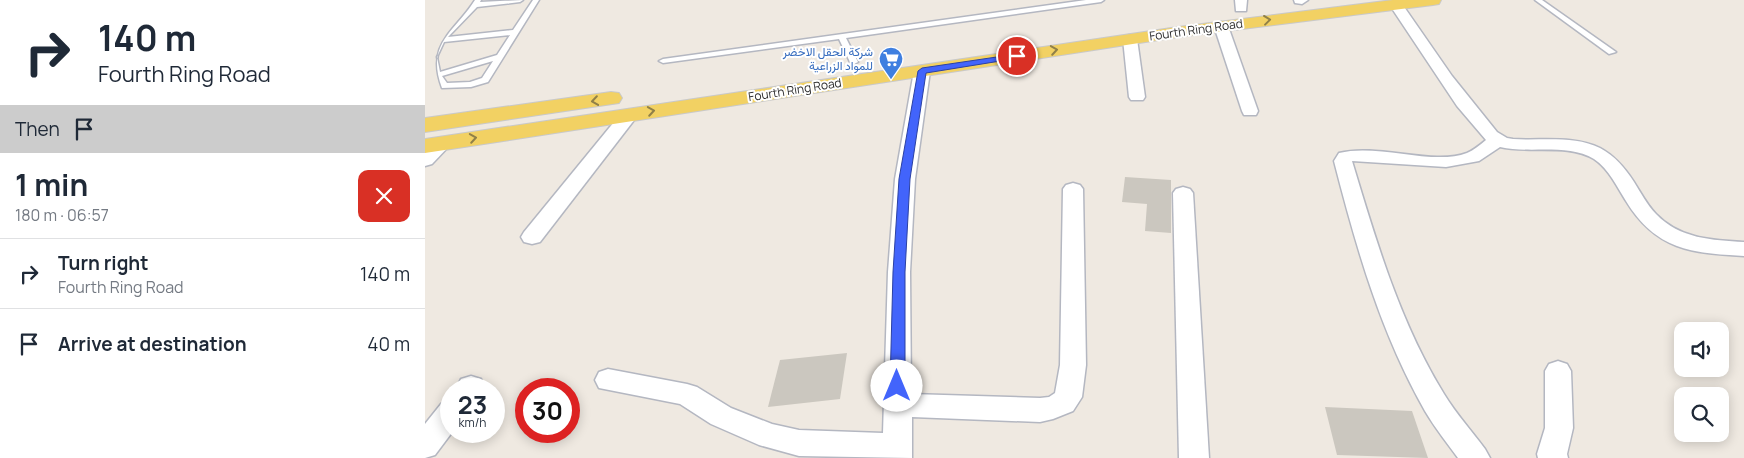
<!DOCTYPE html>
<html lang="en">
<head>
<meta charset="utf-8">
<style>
  :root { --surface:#fff; --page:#f6f6f7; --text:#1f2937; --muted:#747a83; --line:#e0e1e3 }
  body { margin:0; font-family:Manrope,Vazirmatn,sans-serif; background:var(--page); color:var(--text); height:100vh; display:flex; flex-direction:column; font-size:19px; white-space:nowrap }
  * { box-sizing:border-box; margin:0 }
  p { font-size:16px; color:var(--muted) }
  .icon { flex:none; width:28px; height:28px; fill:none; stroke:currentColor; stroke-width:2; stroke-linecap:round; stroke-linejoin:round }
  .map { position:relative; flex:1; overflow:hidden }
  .details { display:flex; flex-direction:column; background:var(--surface); width:425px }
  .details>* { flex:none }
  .guide { background:#fff; color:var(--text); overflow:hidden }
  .controls { position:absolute; left:1249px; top:322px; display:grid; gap:10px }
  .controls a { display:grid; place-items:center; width:55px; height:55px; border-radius:10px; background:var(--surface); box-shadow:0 2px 12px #0003; font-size:25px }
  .speed { position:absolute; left:15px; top:378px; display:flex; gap:10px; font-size:25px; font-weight:700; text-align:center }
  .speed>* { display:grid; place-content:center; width:65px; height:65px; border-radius:50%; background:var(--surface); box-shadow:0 2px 12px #0003; line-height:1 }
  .speed small { font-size:12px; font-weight:400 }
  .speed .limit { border:8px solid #d22; background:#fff; color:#111 }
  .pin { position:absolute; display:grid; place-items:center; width:42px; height:42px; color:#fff; margin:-21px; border:2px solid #fff; border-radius:50%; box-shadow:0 1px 5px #0007 }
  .me { position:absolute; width:55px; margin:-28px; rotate:0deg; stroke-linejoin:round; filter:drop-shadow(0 0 4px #0008) }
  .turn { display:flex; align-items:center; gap:18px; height:105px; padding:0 15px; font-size:22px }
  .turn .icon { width:65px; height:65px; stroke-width:2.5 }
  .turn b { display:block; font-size:35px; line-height:42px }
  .then { display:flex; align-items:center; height:48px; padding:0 15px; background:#0003; gap:10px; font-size:19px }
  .round { display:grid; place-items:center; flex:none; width:52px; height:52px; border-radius:10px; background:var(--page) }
  .overview { display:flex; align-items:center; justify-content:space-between; height:85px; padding:0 15px }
  h1 { font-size:30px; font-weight:700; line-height:38px }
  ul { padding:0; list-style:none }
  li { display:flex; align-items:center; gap:15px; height:70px; padding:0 15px; border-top:1px solid var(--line) }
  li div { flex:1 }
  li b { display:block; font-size:19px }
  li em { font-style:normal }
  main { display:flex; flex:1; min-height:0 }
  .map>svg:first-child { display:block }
</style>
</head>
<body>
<main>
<section class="details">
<div class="guide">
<div class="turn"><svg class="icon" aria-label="right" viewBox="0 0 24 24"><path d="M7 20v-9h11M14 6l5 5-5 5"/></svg><div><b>140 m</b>Fourth Ring Road</div></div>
<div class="then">Then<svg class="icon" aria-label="arrive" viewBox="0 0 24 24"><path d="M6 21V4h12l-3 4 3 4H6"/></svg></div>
</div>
<div class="overview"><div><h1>1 min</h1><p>180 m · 06:57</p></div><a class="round" style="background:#d93025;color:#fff"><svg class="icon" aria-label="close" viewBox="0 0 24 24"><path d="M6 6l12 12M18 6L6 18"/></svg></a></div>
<ul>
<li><svg class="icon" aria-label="right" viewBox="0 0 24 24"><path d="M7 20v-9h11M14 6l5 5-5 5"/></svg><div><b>Turn right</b><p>Fourth Ring Road</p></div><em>140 m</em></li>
<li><svg class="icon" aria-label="arrive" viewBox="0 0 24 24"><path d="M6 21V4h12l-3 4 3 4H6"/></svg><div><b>Arrive at destination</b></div><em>40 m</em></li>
</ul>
</section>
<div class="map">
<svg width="1319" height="458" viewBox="0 0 1319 458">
  <rect width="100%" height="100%" fill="#efe9e1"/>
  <!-- building -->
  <g fill="#cbc7bf">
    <polygon points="700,177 746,180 746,233 720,231 722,204 697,202"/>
    <polygon points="422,353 415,399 343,407 355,360"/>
    <polygon points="900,407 987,411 1003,458 912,455"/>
  </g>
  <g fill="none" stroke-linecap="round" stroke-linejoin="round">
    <defs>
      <g id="lane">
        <path d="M50 0H56L55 2 98 0 95 2 52 7 23 37 88 30 108 0H114L63 82 46 87 17 88C0 43 30 32 50 0ZM85 35 72 55 15 72 12 57 19 42ZM68 61 57 78 45 82 22 83 17 76Z"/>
        <polygon points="661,0 679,0 676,2 421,38 433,62 429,64 425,62 414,39 238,63 234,61 238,59"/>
        <polygon points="1110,0 1117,0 1191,52 1184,54"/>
      </g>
      <g id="street">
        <polygon points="810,0 822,0 821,11 811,11"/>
        <polygon points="869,0 883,0 877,4 870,3"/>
        <path d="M970 0 975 1 1027 76 1072 132 1082 138 1088 139C1116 141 1149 135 1175 148 1190 156 1200 168 1209 182 1216 193 1222 205 1231 214 1255 239 1287 240 1319 242V256C1266 253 1231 250 1201 201 1192 187 1184 169 1169 159 1142 143 1105 154 1075 147L1054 161 1021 167 927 161C951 241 975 323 1019 394 1031 414 1047 431 1060 449L1065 458H1033C1022 443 1010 428 1000 411 956 334 931 247 909 161L914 153C953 143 1008 166 1042 153 1049 150 1055 145 1061 140L1032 106 964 4Z"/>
        <polygon points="796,22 803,26 833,111 831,115 819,115 817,111 789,26"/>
        <polygon points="705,35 710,36 712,39 720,97 718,100 706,100 704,97 698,39 700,36"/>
        <polygon points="497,66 502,68 505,71 490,179 485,272 486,394 615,398 624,397 630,393 635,365 638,189 641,185 648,183 655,185 658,189 661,365 657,397 648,411 628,419 615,422 487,417 487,458 374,456 334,445 286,424 255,404 174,388 170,380 174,372 183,369 262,384 272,387 306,408 347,424 374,430 458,433 463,272 470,179 489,71 492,68"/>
        <polygon points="204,110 210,111 213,115 115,242 107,244 99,242 96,237 99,232 198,111"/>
        <polygon points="18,138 24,139 27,143 7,164 0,166 0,150 12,139"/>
        <polygon points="758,187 765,189 768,193 784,458 754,458 748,193 751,189"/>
        <polygon points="1133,361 1142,364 1146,371 1148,428 1142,454 1143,458 1113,458 1112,454 1120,428 1120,371 1124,364"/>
        <polygon points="46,376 56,379 59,389 31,389 36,379"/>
        <polygon points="26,400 26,431 28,431 10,455 0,458 0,424 16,404"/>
      </g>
      <g id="primary">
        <polygon points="968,0 1016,0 1014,4 1008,5 753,37 0,153 0,139 753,27"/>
        <polygon points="186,92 194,93 197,98 194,103 0,132 0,118"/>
      </g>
    </defs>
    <!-- lane casing -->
    <use href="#lane" stroke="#b4b7c1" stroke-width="3"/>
    <!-- street casing -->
    <use href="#street" stroke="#b4b7c1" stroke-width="3"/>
    <!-- primary casing -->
    <use href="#primary" stroke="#c9c9c9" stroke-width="2"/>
    <!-- lane -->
    <use href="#lane" fill="#fff" fill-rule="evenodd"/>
    <!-- street -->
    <use href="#street" fill="#fff" fill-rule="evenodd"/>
    <!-- primary -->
    <use href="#primary" fill="#f2d163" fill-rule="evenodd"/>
  </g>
  <!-- one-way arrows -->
  <defs><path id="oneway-chevron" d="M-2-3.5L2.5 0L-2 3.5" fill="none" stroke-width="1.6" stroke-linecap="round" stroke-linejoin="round" transform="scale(1.25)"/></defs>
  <g stroke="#908048">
    <use href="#oneway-chevron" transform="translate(842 20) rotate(-7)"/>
    <use href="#oneway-chevron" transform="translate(629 50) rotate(-9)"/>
    <use href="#oneway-chevron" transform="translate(170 101) rotate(172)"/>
    <use href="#oneway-chevron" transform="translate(226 111) rotate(-9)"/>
    <use href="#oneway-chevron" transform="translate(48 138) rotate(-9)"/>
  </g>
  <!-- route -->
  <polygon fill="#4264fb" stroke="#2b41a3" points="592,54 595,56 594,58 501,73 485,179 480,272 480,386 477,390 472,391 467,390 465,386 468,272 474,179 493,71 497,68"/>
  <!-- icons -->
  <defs>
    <symbol id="supermarket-pin" viewBox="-11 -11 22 30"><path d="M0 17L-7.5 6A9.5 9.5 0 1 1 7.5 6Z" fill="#3f7fe0" stroke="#fff"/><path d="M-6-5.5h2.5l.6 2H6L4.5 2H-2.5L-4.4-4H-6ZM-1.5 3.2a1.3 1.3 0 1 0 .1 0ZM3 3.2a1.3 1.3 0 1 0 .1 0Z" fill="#fff"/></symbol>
  </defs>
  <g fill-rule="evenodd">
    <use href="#supermarket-pin" x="452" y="45" width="28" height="38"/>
  </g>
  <g text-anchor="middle" stroke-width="4" stroke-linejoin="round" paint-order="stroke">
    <!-- far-street labels -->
    <g font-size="12" fill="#2e2e2e" stroke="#fff">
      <text transform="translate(771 30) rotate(-8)" y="4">Fourth Ring Road</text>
      <text transform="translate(370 90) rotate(-9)" y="4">Fourth Ring Road</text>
    </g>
    <!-- far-shop labels -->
    <g font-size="12" fill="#366cbe" stroke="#fff" text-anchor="end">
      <text x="448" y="56">شركة الحقل الاخضر<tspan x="448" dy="14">للمواد الزراعية</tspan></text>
    </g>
  </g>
</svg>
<div class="controls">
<a><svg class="icon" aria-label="sound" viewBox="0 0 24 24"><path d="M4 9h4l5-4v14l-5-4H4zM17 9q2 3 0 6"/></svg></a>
<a><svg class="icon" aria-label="search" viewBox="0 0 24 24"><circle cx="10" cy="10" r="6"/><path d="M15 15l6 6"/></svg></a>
</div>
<div class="speed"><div>23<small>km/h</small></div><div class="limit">30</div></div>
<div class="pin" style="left:592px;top:56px;background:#d93025"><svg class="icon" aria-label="arrive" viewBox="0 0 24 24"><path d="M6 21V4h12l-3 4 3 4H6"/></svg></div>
<svg class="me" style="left:472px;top:386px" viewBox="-20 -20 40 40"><circle r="19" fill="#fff"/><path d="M0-13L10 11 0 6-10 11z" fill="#4264fb"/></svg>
</div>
</main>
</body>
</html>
